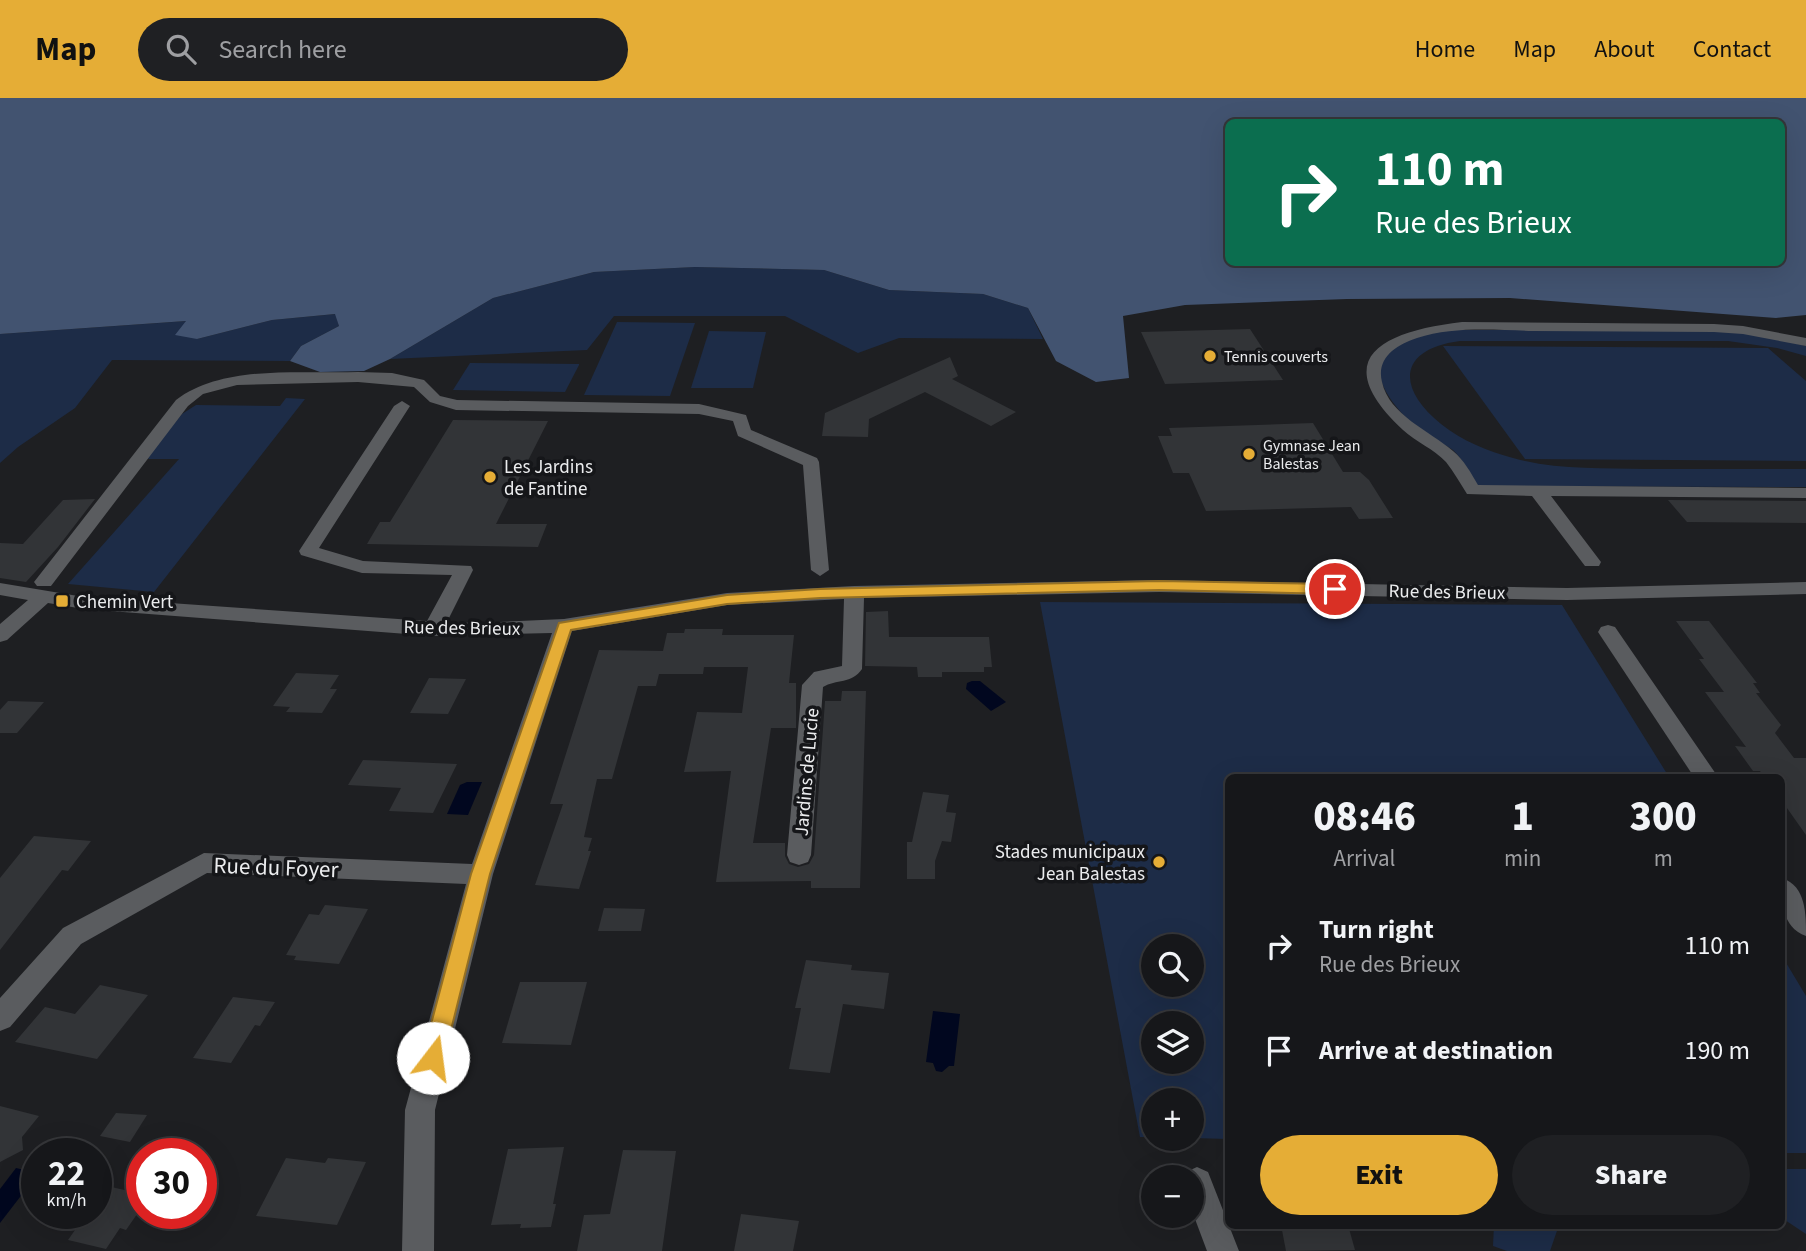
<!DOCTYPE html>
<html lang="en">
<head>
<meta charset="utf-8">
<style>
  :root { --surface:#16171a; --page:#1f2023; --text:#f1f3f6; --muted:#9e9fa2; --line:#353639; --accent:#e5ad36 }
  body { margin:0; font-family:"Source Sans 3",sans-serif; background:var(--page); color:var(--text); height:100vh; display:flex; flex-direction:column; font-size:26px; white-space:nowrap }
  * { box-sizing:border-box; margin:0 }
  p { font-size:23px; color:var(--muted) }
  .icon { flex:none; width:38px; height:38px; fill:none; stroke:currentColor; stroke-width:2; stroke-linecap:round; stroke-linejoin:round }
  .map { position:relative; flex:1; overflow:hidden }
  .drawer { position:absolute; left:1225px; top:676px; width:560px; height:455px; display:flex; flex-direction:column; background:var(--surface); border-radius:10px; box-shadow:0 7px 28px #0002,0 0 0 2px var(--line) }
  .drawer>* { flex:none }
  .guide { position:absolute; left:1225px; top:21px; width:560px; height:147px; border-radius:10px; box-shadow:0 7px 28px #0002,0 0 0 2px var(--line); background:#0b6e4f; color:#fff; overflow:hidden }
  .tools { position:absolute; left:1141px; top:836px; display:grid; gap:14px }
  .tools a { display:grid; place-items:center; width:63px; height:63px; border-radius:50%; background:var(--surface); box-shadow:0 7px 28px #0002,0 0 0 2px var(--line); font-size:35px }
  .speed { position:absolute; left:21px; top:1040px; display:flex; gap:14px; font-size:35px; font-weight:700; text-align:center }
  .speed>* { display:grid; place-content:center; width:91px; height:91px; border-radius:50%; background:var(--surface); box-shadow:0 7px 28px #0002,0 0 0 2px var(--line); line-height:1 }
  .speed small { font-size:18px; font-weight:400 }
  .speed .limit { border:10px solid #d22; background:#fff; color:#111 }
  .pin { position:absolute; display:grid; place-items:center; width:60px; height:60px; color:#fff; margin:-30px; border:4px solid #fff; border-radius:50%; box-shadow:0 2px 7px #0007 }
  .me { position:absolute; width:77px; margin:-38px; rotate:15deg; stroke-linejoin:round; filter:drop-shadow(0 0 5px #0008) }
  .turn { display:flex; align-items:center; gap:24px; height:147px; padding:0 35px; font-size:32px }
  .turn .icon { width:91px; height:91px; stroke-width:2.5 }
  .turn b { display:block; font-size:49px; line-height:60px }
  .eta { display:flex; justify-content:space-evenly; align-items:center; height:119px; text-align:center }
  .eta b { font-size:42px; font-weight:800; line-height:49px }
  .button { display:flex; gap:14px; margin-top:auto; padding:14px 35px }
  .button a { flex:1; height:80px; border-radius:42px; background:var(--accent); color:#111; font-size:28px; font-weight:800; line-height:80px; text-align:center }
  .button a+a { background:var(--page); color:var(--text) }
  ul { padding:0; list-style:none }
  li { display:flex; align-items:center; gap:21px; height:105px; padding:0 35px }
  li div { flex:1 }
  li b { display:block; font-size:26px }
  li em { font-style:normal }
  header { display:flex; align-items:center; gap:42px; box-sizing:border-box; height:98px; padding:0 35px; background:var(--accent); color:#111 }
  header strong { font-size:33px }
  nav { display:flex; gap:38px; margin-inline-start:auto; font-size:24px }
  .search { width:490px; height:63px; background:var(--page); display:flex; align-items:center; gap:18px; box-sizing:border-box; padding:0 24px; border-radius:38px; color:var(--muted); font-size:26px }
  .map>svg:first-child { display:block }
</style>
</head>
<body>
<header>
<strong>Map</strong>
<div class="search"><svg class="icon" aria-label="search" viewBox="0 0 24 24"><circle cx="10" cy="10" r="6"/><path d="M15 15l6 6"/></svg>Search here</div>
<nav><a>Home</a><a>Map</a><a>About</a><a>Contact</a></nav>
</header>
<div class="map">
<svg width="1806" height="1153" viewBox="0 0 1806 1153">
  <rect width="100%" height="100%" fill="#1e1f22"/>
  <!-- green -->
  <g fill="#1d2c47" fill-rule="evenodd">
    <polygon points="695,169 824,172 889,192 983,196 1028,210 1043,241 899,240 858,255 785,218 614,218 587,252 390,261 493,200 594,174"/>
    <polygon points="336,216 339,228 301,248 290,263 112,262 75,310 18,349 0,365 0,236 187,223 197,241 272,222"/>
    <polygon points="617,224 695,225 670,298 584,297"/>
    <path d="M1447 232H1715L1753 235 1806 248V258L1777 250 1728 243H1460C1398 251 1396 290 1441 326 1462 343 1488 353 1513 360 1556 372 1601 370 1646 371 1699 371 1753 371 1806 371V389L1478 388C1470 377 1463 361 1453 352 1445 346 1434 343 1425 337 1401 318 1351 267 1400 244 1414 237 1432 235 1447 232Z"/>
    <polygon points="709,233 766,234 753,290 691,290"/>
    <polygon points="1443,248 1768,250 1806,283 1806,363 1525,361"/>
    <polygon points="470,265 579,266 579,267 565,294 453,292"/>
    <polygon points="286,300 305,301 154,494 68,486 179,361 149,361 146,359 182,316 196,307 280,308"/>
    <path d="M1040 504 1562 507 1669 679H1228V1041L1192 1040V1003H1153V1039H1140ZM1153 849H1192V887H1153ZM1153 926H1192V964H1153Z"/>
    <polygon points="1782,858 1806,898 1806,1055 1782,1055"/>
    <polygon points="1782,1071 1806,1071 1806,1136 1782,1120"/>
    <polygon points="1494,1127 1559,1127 1550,1153 1507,1153 1493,1148"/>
  </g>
  <!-- forest -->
  <path fill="#425370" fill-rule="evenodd" d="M0 0H1806V217L1776 220 1510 200 1347 201 1185 207 1123 218 1129 280 1096 284 1056 263 1028 210 983 196 889 192 824 172 695 169 594 174 493 200 390 261 364 273 320 274 290 263 301 248 339 228 335 216 272 222 197 241 175 237 186 223 0 236ZM1228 24H1782V164H1228Z"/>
  <!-- water -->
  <g fill="#01071f">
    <polygon points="972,583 980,583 1006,604 991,613 966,591 967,585"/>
    <polygon points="467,684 482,684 468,717 447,716 460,687"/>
    <polygon points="933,913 960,916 954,968 949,968 942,974 936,973 933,965 926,964"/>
    <polygon points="16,1070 37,1075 37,1077 0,1125 0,1091"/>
  </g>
  <!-- building -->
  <g fill="#323437">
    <polygon points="1250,231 1283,282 1165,286 1141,234"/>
    <polygon points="950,259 958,278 952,281 1016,314 991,328 925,294 869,321 868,339 822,338 825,315"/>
    <polygon points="453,322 548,323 496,426 547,426 538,449 367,446 380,424 390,424"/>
    <polygon points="1313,325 1343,374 1360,374 1369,382 1393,420 1359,421 1351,409 1206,413 1189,375 1173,375 1158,338 1172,338 1169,330"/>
    <polygon points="95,401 58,449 26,484 0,480 0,445 23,446 63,402"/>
    <polygon points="1668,402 1806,403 1806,425 1687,424"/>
    <polygon points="888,513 889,539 989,539 992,569 984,569 984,574 942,574 942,579 918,579 917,569 865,568 866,514"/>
    <polygon points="1676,523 1709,523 1757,585 1753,585 1760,595 1756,595 1781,627 1775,635 1794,660 1806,660 1806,737 1782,703 1782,679 1764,679 1760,673 1753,673 1735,648 1746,649 1705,594 1724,594 1699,561 1704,561"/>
    <polygon points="685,531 723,531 722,537 794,537 789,585 796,585 796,630 771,630 753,745 785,745 785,758 789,766 798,769 809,766 814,757 825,603 841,603 842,593 866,593 860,790 811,790 811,783 716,784 731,673 684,674 697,614 742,615 748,569 704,569 703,576 659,576 656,588 638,588 612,681 597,681 584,739 592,740 588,753 591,753 579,791 535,787 563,706 550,706 599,552 663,553 667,535 684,535"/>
    <polygon points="296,575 339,577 330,591 337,591 322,615 286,614 290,609 273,608"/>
    <polygon points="429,580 466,581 448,616 410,615"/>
    <polygon points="8,603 44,604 17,635 0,635 0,612"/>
    <polygon points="363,662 387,663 457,666 433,715 389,713 401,690 348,687"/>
    <polygon points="923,694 949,697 946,714 956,715 951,744 942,743 935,763 935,781 907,781 907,744 912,744"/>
    <polygon points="34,738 91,743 68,773 62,772 0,852 0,780"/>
    <polygon points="325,807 368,811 339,866 294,862 296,858 286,857 309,816 319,817"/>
    <polygon points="604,810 645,811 641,833 598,833"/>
    <polygon points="806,862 852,867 851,872 889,875 884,911 843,906 830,975 789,971 801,910 795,910"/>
    <polygon points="520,884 587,884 571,947 502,945"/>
    <polygon points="100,887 148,897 97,961 15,944 45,909 75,916"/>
    <polygon points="233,899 275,904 260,928 255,927 231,965 193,960"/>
    <polygon points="0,1008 39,1018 22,1039 23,1052 0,1064"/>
    <polygon points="116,1015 147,1017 130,1044 100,1038"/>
    <polygon points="564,1049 553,1106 556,1106 551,1129 520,1130 521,1126 491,1127 508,1051"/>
    <polygon points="623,1052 676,1053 662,1153 577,1153 584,1117 610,1116"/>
    <polygon points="286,1060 325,1065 328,1060 366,1064 337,1127 256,1118"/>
    <polygon points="107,1088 142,1096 142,1109 126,1132 120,1130 106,1151 68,1142 87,1115 96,1115 96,1102"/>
    <polygon points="741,1116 799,1123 793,1153 734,1153"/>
    <polygon points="1281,1127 1348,1127 1355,1152 1286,1153"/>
  </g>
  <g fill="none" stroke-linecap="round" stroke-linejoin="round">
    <!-- minor -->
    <g fill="#5a5c5f" fill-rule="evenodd">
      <path d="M1462 224 1714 226 1743 228 1806 240V248L1743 236 1714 234C1654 234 1594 233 1533 233 1496 232 1454 228 1417 240 1396 247 1376 260 1382 284 1389 317 1430 333 1453 353 1464 362 1471 375 1478 387L1806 390V400L1551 398 1601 464 1599 468H1585L1532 398 1467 396C1460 385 1454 374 1446 364 1434 351 1416 344 1403 332 1325 259 1385 233 1462 224Z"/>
      <path d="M358 274 392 275 424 282 440 298 457 302 699 306 746 317 751 332 817 360 819 364 829 472 820 478 811 472 803 367 738 338 733 323 699 316 456 312 430 304 414 289 358 284 237 287 203 296 188 308 51 488H37L34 484 176 302C224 266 301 276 358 274Z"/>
      <path d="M402 303 410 308 319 450 363 463 471 468 473 472 447 524 478 525 564 521 727 495 854 488 1159 482 1567 490 1806 484V496L1567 502 1159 494 864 500 862 571C852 586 836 581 823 589L811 757 808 764 799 767 790 764 787 757 802 587 814 574 842 568 844 501 727 507 572 533 493 776 435 1012 434 1153H402L405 1012 466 786 207 775 81 846 10 929 0 933V900L63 830 204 755 472 766 552 535 433 538 84 511 48 505 7 542 0 544V526L28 502 0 497V485L84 499 427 523 452 477 362 475 301 457 299 453 394 308Z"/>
      <polygon points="1608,527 1615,529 1718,679 1694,679 1598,534 1601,529"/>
      <path d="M1782 780C1806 788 1806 816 1806 838 1782 830 1780 801 1782 780Z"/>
      <polygon points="1197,1069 1208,1074 1239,1153 1207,1153 1192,1113 1192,1080 1184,1080 1186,1074"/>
    </g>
  </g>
  <!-- route -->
  <polygon fill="#e5ad36" stroke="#957023" stroke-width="2" points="1159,483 1335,486 1342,491 1335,496 1159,492 820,500 727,506 571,532 490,776 444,960 441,967 433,970 426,967 422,960 471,776 559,525 727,497 820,491"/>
  <!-- markers -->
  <g fill="#e5ad36" stroke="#151619" stroke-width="2.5">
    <circle cx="1210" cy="258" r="7"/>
    <circle cx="1249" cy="356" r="7"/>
    <circle cx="490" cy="379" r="7"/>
    <rect x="55" y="496" width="14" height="14" rx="3.5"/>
    <circle cx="1159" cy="764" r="7"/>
  </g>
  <g text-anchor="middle" stroke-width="7" stroke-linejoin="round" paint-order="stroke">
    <!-- far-poi labels -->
    <g font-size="16" fill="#ebecee" stroke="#151619" text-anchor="start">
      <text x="1224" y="264">Tennis couverts</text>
      <text x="1263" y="353">Gymnase Jean<tspan x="1263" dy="18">Balestas</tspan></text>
    </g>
    <!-- poi labels -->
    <g font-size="19" fill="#ebecee" stroke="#151619" text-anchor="start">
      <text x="504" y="375">Les Jardins<tspan x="504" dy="22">de Fantine</tspan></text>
      <text x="76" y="510">Chemin Vert</text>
      <text x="1145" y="760" text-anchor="end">Stades municipaux<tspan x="1145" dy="22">Jean Balestas</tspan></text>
    </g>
    <!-- street labels -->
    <g font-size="19" fill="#ebecee" stroke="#151619">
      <text transform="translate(1447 493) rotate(1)" y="7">Rue des Brieux</text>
      <text transform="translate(462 529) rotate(1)" y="7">Rue des Brieux</text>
      <text transform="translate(806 674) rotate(-85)" y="7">Jardins de Lucie</text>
    </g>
    <!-- near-street labels -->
    <g font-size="23" fill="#ebecee" stroke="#151619">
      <text transform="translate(276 769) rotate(2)" y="8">Rue du Foyer</text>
    </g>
  </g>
</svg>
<div class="tools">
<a><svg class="icon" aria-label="search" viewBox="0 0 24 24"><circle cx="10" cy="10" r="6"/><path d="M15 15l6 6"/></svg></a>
<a><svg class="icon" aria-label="layers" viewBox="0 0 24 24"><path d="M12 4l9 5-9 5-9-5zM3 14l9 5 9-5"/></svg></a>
<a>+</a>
<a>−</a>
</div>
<div class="speed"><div>22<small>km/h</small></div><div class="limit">30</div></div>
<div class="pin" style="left:1335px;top:491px;background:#d93025"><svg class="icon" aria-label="arrive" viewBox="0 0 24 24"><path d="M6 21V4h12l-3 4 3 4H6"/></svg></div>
<svg class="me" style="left:433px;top:960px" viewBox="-20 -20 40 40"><circle r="19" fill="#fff"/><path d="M0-13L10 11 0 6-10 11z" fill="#e5ad36"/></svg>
<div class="guide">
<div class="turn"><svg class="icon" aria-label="right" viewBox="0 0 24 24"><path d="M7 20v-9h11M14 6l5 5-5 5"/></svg><div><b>110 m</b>Rue des Brieux</div></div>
</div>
<section class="drawer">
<div class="eta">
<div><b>08:46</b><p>Arrival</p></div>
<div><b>1</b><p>min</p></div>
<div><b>300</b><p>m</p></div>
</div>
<ul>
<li><svg class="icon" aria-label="right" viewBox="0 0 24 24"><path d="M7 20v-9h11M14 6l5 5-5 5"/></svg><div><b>Turn right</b><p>Rue des Brieux</p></div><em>110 m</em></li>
<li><svg class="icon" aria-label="arrive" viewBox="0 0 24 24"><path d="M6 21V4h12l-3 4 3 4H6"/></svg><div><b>Arrive at destination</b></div><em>190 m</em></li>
</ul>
<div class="button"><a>Exit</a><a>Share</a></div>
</section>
</div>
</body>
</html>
